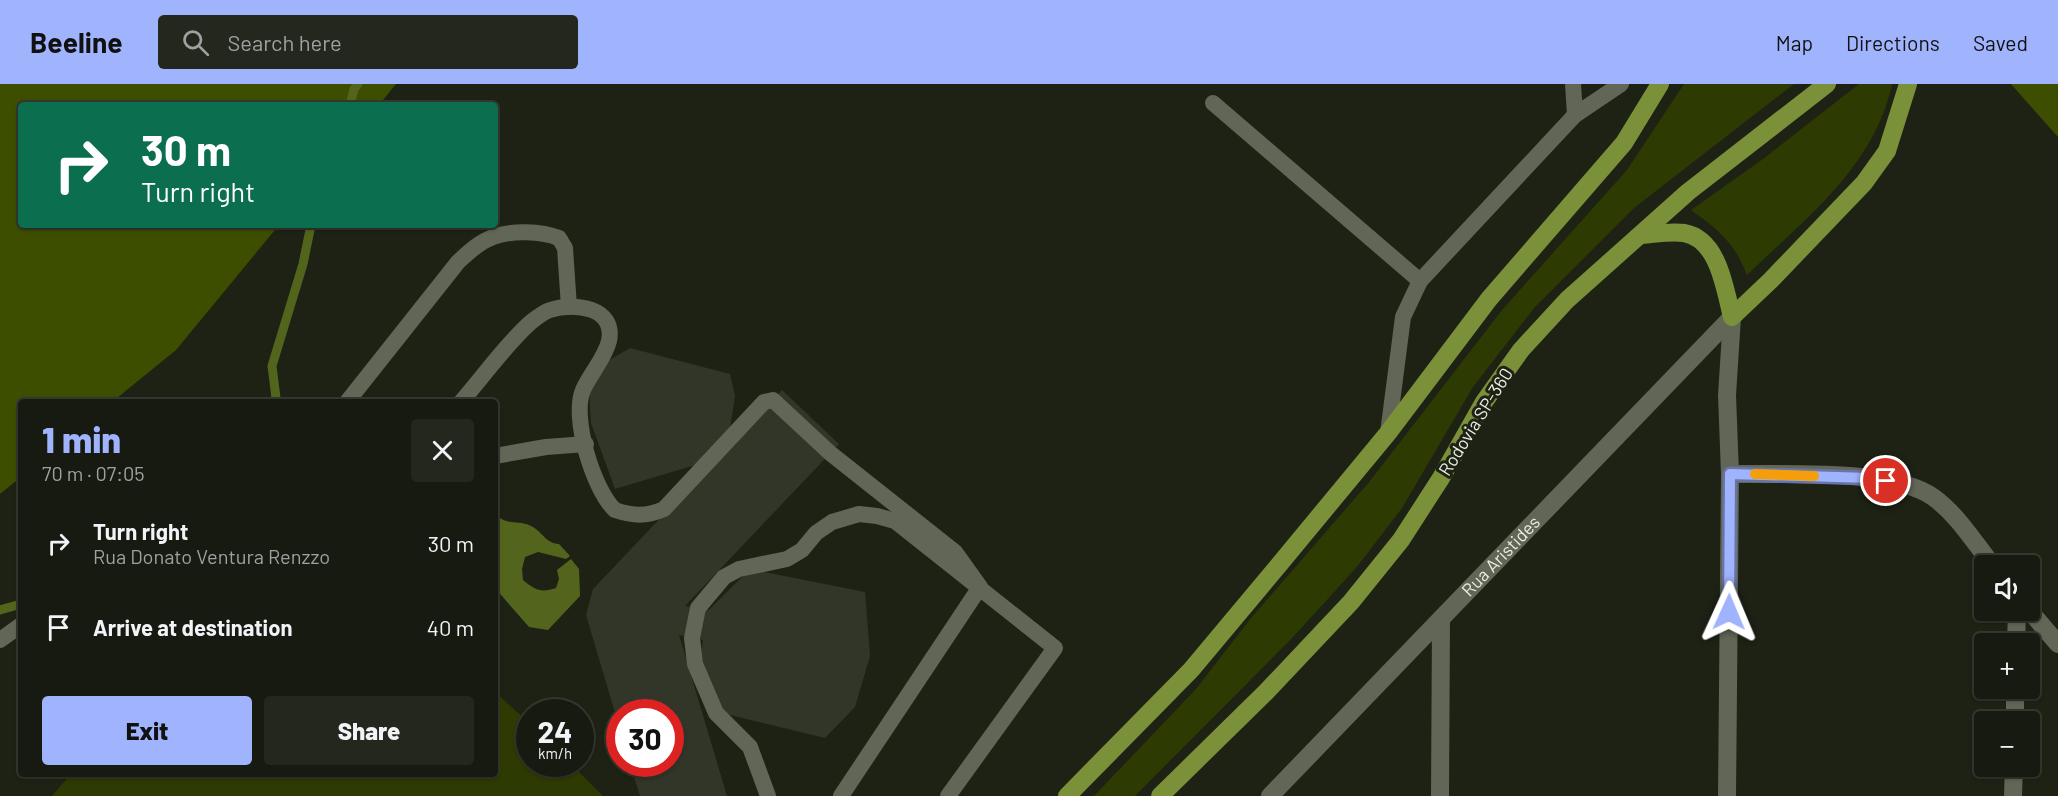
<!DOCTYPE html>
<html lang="en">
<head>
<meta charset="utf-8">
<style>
  :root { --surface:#161a10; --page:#23271e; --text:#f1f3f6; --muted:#9ea19f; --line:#353830; --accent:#a0b3fd }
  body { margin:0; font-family:Barlow,sans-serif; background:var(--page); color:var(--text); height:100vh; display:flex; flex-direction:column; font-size:22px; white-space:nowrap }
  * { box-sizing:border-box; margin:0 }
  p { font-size:20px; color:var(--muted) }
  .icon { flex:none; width:33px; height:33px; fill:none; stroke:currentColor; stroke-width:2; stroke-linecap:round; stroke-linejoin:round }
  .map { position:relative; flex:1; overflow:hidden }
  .details { position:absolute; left:18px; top:315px; width:480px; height:378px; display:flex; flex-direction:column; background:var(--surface); border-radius:6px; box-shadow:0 2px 4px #0004,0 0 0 2px var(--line) }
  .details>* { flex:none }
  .top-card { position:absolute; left:18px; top:18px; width:480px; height:126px; border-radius:6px; box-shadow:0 2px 4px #0004,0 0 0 2px var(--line); background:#0b6e4f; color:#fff; overflow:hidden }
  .tools { position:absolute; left:1974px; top:471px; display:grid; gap:12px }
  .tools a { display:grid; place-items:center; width:66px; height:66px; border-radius:6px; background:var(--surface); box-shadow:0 2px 4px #0004,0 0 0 2px var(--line); font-size:30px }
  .speed { position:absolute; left:516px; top:615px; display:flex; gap:12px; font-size:30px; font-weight:700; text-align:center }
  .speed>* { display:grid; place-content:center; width:78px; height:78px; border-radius:50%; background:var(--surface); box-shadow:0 2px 4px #0004,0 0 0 2px var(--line); line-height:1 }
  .speed small { font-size:15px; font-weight:400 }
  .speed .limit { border:9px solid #d22; background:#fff; color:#111 }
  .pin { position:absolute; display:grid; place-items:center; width:51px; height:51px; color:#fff; margin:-26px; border:3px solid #fff; border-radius:50%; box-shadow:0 2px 6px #0007 }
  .me { position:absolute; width:66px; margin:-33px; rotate:1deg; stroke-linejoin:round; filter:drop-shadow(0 0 4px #0008) }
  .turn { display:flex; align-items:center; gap:21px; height:126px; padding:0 24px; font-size:27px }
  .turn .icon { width:78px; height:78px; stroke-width:2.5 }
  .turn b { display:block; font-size:42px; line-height:51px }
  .round { display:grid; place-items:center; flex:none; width:63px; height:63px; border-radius:6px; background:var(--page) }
  .summary { display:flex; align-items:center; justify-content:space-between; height:102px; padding:0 24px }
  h1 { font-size:36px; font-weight:800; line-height:45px; color:var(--accent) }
  .cta { display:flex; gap:12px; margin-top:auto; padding:12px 24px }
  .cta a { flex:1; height:69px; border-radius:6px; background:var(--accent); color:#111; font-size:24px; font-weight:800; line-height:69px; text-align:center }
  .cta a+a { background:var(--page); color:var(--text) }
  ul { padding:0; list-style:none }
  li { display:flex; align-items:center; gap:18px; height:84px; padding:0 24px }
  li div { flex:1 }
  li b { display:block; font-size:22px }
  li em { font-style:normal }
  header { display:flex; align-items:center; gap:36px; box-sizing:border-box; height:84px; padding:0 30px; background:var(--accent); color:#111 }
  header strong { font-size:28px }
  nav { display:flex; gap:33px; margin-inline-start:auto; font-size:21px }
  .search { width:420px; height:54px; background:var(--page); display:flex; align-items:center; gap:15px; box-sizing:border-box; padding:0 21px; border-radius:6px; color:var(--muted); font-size:22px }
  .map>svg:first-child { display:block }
</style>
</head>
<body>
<header>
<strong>Beeline</strong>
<div class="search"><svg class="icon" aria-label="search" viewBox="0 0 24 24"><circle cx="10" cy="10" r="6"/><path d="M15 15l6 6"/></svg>Search here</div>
<nav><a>Map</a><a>Directions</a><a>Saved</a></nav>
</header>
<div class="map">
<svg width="2058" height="712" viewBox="0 0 2058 712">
  <rect width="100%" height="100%" fill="#1e2215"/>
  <!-- green -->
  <g fill="#2d3a02">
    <polygon points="1684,0 1794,0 1634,124 1535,223 1473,303 1402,424 1356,484 1293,553 1135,712 1094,712 1196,605 1251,534 1370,397 1502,226 1627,86"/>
    <path d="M1859 0H1892C1875 82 1804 136 1747 191 1734 158 1719 146 1691 126L1763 75Z"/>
    <polygon points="495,608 529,639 530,680 571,680 603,712 52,712 71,690 495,690"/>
  </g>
  <!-- forest -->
  <g fill="#3d4e00">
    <polygon points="0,0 396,0 379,21 21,21 21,141 279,141 176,266 112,318 21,318 21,393 0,410"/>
    <polygon points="2011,0 2058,0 2058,53"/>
  </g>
  <!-- water -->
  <path fill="#53651d" d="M495 430C509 443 517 435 531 442 542 447 545 459 559 460L570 472 566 475 538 468 525 473 522 485 523 496C535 506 541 509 556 504L559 495 557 486 571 475 579 485 580 512 548 546 529 543 495 504Z"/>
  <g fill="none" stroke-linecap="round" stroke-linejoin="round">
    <!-- stream -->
    <g stroke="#53651d" stroke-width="9">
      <polyline points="350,21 354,5 358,0"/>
      <polyline points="273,318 276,314 272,282 303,180 311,141"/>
      <polyline points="0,526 21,520"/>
    </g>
  </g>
  <!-- building -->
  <polygon fill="#313628" points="630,264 730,290 735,312 727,364 782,306 839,360 685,522 709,526 750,485 865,508 870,572 855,623 825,654 722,629 700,574 703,556 679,551 727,712 640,712 630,680 670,680 670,628 620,628 619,642 586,531 593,505 707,385 702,379 615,405 591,339 589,306 604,279"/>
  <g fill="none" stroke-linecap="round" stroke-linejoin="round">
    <!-- service -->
    <g stroke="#616656" stroke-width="16">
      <polyline points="1573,0 1575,31"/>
      <polyline points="1213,19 1420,197"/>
      <path d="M347 318 458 178C468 169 479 158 493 153 512 146 541 147 559 154L565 164 569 223"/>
      <path d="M461 318C484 292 505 261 531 238 536 234 544 228 550 226 574 218 616 223 609 257 605 274 590 290 583 306 571 334 594 407 615 426 633 432 646 433 664 425L764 318 773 316 830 369 955 468 980 503"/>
      <polyline points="1388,349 1403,233 1420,197 1575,31 1621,0"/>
      <polyline points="495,372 546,363 586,360"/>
      <polyline points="0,556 21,541"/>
      <polyline points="768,712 750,663 716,629 695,580 692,554 698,524 724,493 739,485 787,475 802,466 816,449 832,438 859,430 877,432 895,437 1055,564 948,712"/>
      <polyline points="841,712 980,503"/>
    </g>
    <!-- minor -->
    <g stroke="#616656" stroke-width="18">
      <path d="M1730 390C1781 391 1893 384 1933 413 1957 430 1974 458 1993 482"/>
      <polyline points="2029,526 2058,560"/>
      <polyline points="2016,560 2017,526"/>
      <polyline points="2015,638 2015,604"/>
      <path id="s1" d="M1270 712 1732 233"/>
      <polyline points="1440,712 1441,537"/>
      <polyline points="1727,712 1730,390 1727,311 1732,233"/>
      <polyline points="2013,712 2014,682"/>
    </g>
    <!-- primary -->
    <g stroke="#7b9139" stroke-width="18">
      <path d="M1642 151C1655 150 1671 147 1684 149 1719 155 1725 206 1732 233L1771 196 1864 99 1887 67 1908 0"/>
      <polyline points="1067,712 1191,586 1278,482 1388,349 1489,215 1624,59 1660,0"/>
      <polyline points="1160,712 1266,608 1351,518 1401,456 1441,394 1484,318 1521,266 1567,216 1688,108 1827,0"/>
    </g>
  </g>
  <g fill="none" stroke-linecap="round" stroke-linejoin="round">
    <defs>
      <polyline id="route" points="1729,528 1730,390 1870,394 1886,397"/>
    </defs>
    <!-- route casing -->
    <use href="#route" stroke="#6874a4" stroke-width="15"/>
    <!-- route -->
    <use href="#route" stroke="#a0b3fd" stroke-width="10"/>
    <!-- slow -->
    <polyline stroke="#f59e0b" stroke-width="10" points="1755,390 1814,392"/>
  </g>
  <g text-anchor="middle" stroke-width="6" stroke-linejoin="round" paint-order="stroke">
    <!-- street labels -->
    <g font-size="18" fill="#eaede4" stroke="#1e2215">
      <text transform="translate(1476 338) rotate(-58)" y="6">Rodovia SP-360</text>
      <text dy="6" stroke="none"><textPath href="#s1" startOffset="333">Rua Aristides</textPath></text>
    </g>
  </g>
</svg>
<div class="tools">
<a><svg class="icon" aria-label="sound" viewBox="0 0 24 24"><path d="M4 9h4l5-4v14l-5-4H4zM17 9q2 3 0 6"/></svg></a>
<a>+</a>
<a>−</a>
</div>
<div class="speed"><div>24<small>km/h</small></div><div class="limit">30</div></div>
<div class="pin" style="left:1886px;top:397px;background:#d93025"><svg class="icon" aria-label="arrive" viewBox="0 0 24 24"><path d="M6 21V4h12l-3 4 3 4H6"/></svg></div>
<svg class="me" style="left:1729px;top:528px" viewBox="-20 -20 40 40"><path d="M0-17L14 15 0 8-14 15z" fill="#a0b3fd" stroke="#fff" stroke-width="4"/></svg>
<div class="top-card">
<div class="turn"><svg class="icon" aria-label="right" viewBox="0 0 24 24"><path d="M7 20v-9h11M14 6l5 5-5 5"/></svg><div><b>30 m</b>Turn right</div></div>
</div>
<section class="details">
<div class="summary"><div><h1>1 min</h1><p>70 m · 07:05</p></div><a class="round"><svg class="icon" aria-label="close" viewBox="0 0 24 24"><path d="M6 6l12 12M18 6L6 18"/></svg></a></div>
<ul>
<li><svg class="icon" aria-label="right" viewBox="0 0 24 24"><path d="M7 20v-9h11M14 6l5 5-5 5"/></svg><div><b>Turn right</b><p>Rua Donato Ventura Renzzo</p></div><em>30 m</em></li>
<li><svg class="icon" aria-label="arrive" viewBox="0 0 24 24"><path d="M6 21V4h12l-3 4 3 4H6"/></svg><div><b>Arrive at destination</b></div><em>40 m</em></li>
</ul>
<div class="cta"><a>Exit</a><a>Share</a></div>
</section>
</div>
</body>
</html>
